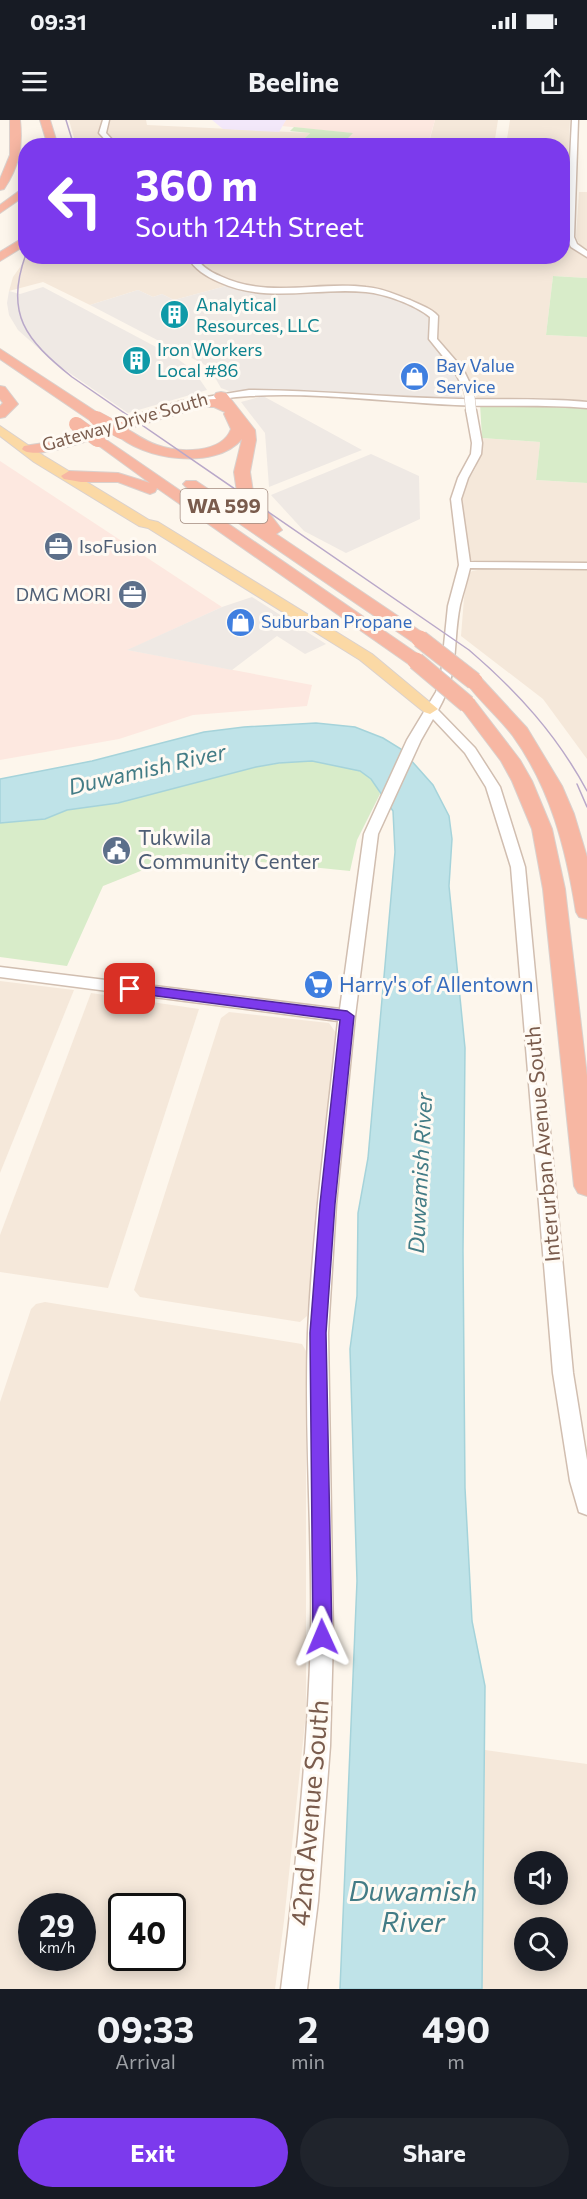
<!DOCTYPE html>
<html lang="en">
<head>
<meta charset="utf-8">
<style>
  :root { --surface:#171b24; --page:#20242c; --text:#f1f3f6; --muted:#9ea1a6; --accent:#7c3aed }
  body { margin:0; font-family:Commissioner,sans-serif; background:var(--page); color:var(--text); height:100vh; display:flex; flex-direction:column; font-size:22px; white-space:nowrap }
  * { box-sizing:border-box; margin:0 }
  p { font-size:20px; color:var(--muted) }
  .icon { flex:none; width:33px; height:33px; fill:none; stroke:currentColor; stroke-width:2; stroke-linecap:round; stroke-linejoin:round }
  .map { position:relative; height:1869px; overflow:hidden }
  .side { display:flex; flex-direction:column; background:var(--surface); flex:1 }
  .side>* { flex:none }
  .banner { position:absolute; left:18px; top:18px; width:552px; height:126px; border-radius:24px; box-shadow:0 3px 15px #0003; background:#7c3aed; color:#fff; overflow:hidden }
  .controls { position:absolute; left:514px; top:1731px; display:grid; gap:12px }
  .controls a { display:grid; place-items:center; width:54px; height:54px; border-radius:50%; background:var(--surface); box-shadow:0 3px 15px #0003; font-size:30px }
  .speed { position:absolute; left:18px; top:1773px; display:flex; gap:12px; font-size:30px; font-weight:700; text-align:center }
  .speed>* { display:grid; place-content:center; width:78px; height:78px; border-radius:50%; background:var(--surface); box-shadow:0 3px 15px #0003; line-height:1 }
  .speed small { font-size:15px; font-weight:400 }
  .speed .limit { border:3px solid #111; border-radius:9px; background:#fff; color:#111 }
  .pin { position:absolute; display:grid; place-items:center; width:51px; height:51px; color:#fff; margin:-26px; border-radius:12px; box-shadow:0 3px 9px #0006 }
  .me { position:absolute; width:66px; margin:-33px; rotate:359deg; stroke-linejoin:round; filter:drop-shadow(0 0 4px #0008) }
  .turn { display:flex; align-items:center; gap:21px; height:126px; padding:0 18px; font-size:27px }
  .turn .icon { width:78px; height:78px; stroke-width:2.5 }
  .turn b { display:block; font-size:42px; line-height:51px }
  .eta { display:flex; justify-content:space-evenly; align-items:center; height:102px; text-align:center }
  .eta b { font-size:36px; font-weight:700; line-height:42px }
  .primary-button { display:flex; gap:12px; margin-top:auto; padding:12px 18px }
  .primary-button a { flex:1; height:69px; border-radius:36px; background:var(--accent); color:#fff; font-size:24px; font-weight:700; line-height:69px; text-align:center }
  .primary-button a+a { background:var(--page); color:var(--text) }
  .status { display:flex; justify-content:space-between; align-items:center; height:42px; padding:0 30px; background:var(--surface); direction:ltr }
  .status svg { height:16px; fill:currentColor }
  header { display:flex; justify-content:space-between; align-items:center; height:78px; padding:0 18px; background:var(--surface); font-size:27px; font-weight:700 }
  .map>svg:first-child { display:block }
</style>
</head>
<body>
<div class="status"><b>09:31</b><svg viewBox="0 0 49 12"><path d="M0 12V9h3v3zM5 12V6h3v6zM10 12V3h3v9zM15 12V0h3v12zM26 1h20v11H26zM47 4h2v5h-2z"/></svg></div>
<header><svg class="icon" aria-label="menu" viewBox="0 0 24 24"><path d="M4 6h16M4 12h16M4 18h16"/></svg>Beeline<svg class="icon" aria-label="share" viewBox="0 0 24 24"><path d="M12 15V3M7 8l5-5 5 5M5 13v7h14v-7"/></svg></header>
<div class="map">
<svg width="587" height="1869" viewBox="0 0 587 1869">
  <rect width="100%" height="100%" fill="#fdf6ec"/>
  <!-- residential -->
  <g fill="#f5e8da" fill-rule="evenodd">
    <polygon points="69,0 103,0 99,13 111,25 76,25"/>
    <polygon points="108,0 146,0 147,5 310,13 298,26 117,25 104,11"/>
    <polygon points="435,0 498,0 494,25 428,26"/>
    <polygon points="510,0 570,0 568,41 563,40 562,26 506,25"/>
    <polygon points="563,44 567,44 564,120 569,126 587,136 587,158 553,156 546,215 587,217 587,282 544,278 477,279 465,250 435,218 438,199 385,172 246,169 203,148 194,137 562,136"/>
    <polygon points="579,72 587,72 587,132 579,124 576,117"/>
    <polygon points="28,136 188,137 197,150 226,166 174,180 162,174 153,177 138,170 90,185 43,162 9,171 13,157"/>
    <polygon points="482,318 540,322 536,360 587,363 587,443 477,442 469,439 461,388 462,377 464,368 476,347"/>
    <polygon points="483,449 587,450 587,639 543,579 461,516 464,478 468,455 472,451"/>
    <polygon points="0,861 74,870 0,1053"/>
    <polygon points="91,873 199,889 108,1168 0,1152 0,1115"/>
    <polygon points="229,892 329,903 336,913 307,1196 300,1202 140,1177 134,1170 221,898"/>
    <path d="M45 1182 302 1224 306 1231V1593L284 1801 275 1869H0V1282L31 1189 36 1184ZM32 1786H82V1838H32ZM122 1786H172V1838H122Z"/>
    <path d="M485 1630 587 1644V1869H482ZM525 1742H558V1774H525ZM525 1808H558V1840H525Z"/>
  </g>
  <!-- commercial -->
  <g fill="#fde8e0">
    <polygon points="286,0 435,0 429,20 395,18 392,26 341,25 352,13 282,6"/>
    <polygon points="0,341 222,487 128,530 312,565 307,586 193,595 119,619 0,640"/>
  </g>
  <!-- industrial -->
  <g fill="#efe9e4">
    <polygon points="226,166 243,171 270,174 363,171 375,172 411,186 424,192 431,199 429,219 447,238 455,254 463,279 275,269 229,271 221,268 209,247 90,185 138,170 153,177 162,174 174,180"/>
    <polygon points="43,167 175,237 194,251 207,270 128,293 55,243 18,210 9,195 7,183 9,171 20,174"/>
    <polygon points="263,276 362,330 269,367 265,313 241,282"/>
    <polygon points="371,334 419,356 420,399 346,433 304,411 271,375"/>
    <polygon points="252,477 326,524 305,534 277,516 232,550 127,530 222,487"/>
  </g>
  <!-- education -->
  <polygon fill="#f3e8fa" points="212,0 286,0 279,12 223,9"/>
  <!-- green -->
  <g fill="#d8ecc9">
    <polygon points="294,7 353,13 341,25 298,25 310,13 290,11"/>
    <polygon points="553,156 587,158 587,217 546,215"/>
    <polygon points="480,284 567,285 587,288 587,363 536,360 540,322 482,318"/>
    <path d="M300 640C327 642 370 643 380 674L357 720 350 751 183 734 103 766 67 846 0 837V703L45 699 67 690 118 683 256 647Z"/>
  </g>
  <!-- water -->
  <polygon fill="#bfe3e8" stroke="#a5d3da" stroke-width="1.5" points="316,603 355,607 383,618 401,629 433,665 449,696 452,719 449,766 465,928 463,1131 465,1368 472,1501 485,1566 482,1869 340,1869 357,1461 350,1229 357,1176 358,1093 368,1038 395,732 393,691 371,659 360,651 312,641 279,643 256,647 118,683 67,690 45,699 0,703 0,659 92,641 204,612 244,607"/>
  <g fill="none" stroke-linecap="round" stroke-linejoin="round">
    <defs>
      <g id="minor">
        <polygon points="103,0 109,0 106,13 118,26 111,26 99,13"/>
        <polygon points="572,0 578,0 574,117 577,124 587,131 587,137 571,127 566,117"/>
        <path d="M187 136H195C201 146 210 152 220 156 268 179 316 161 366 167 382 168 396 175 410 180 420 185 431 188 438 196L437 219 463 249 474 272 466 274 454 250 429 219 430 197C414 184 385 174 366 172 316 167 267 184 219 162 206 156 195 150 187 136Z"/>
        <path d="M249 270C319 270 389 278 459 279 502 280 544 278 587 282V288C543 284 499 287 455 285 387 282 318 272 250 276 178 280 107 310 39 330L30 328 182 281Z"/>
        <path d="M471 287 476 290 482 323 481 334 468 358 461 379 470 442 587 443V449L470 448C467 461 463 473 460 485 452 525 460 552 438 590L475 628 500 667 525 747 573 1253 587 1340V1395L579 1392 570 1361 553 1253 511 747 486 667 465 633 433 599 421 620 378 714 355 896 336 1084 328 1213 333 1517 330 1626 318 1781 307 1869H281C296 1753 307 1636 311 1519 313 1417 304 1314 308 1212 313 1108 327 1004 338 901L0 857V847L340 889 364 714 407 620 436 572 441 555 448 486 459 445 451 379 458 358 471 334 472 323 466 290Z"/>
      </g>
      <polygon id="major" points="0,306 44,336 149,400 158,402 372,534 438,589 430,594 424,592 360,540 148,408 139,406 34,342 0,316"/>
      <g id="highway">
        <path d="M10 0H20C23 27 19 47 4 69L0 70V59L10 35Z"/>
        <polygon points="40,0 50,0 58,26 48,26"/>
        <polygon points="26,66 26,75 0,93 0,85"/>
        <polygon points="26,116 26,125 0,141 0,132"/>
        <polygon points="0,229 101,295 103,298 101,301 91,301 0,239"/>
        <polygon points="0,266 5,267 18,284 5,297 0,298 0,286 3,283 0,279"/>
        <path d="M221 272 226 273 255 310 256 320 250 352 253 372 282 410 276 414 426 515 429 519 426 523H414L186 367 183 364 186 361H196L262 405 237 372 234 352 242 319C215 351 142 340 115 313L102 317 422 537 425 541 422 545H410L157 368 155 372 150 374 118 362H81L64 359 61 356 69 351 118 353 150 363 91 320C77 324 32 340 22 329L24 326 57 321 195 280 216 279 214 276 216 273ZM201 287H214L225 292 224 294 231 309C222 334 179 333 157 325 147 322 137 315 127 309Z"/>
        <path d="M474 556 480 557 527 608 562 666 574 694 587 737V799L579 797 576 792C566 729 551 669 513 616 499 597 479 581 465 561L468 557Z"/>
        <polygon points="467,578 474,580 520,640 532,661 552,709 565,769 587,956 587,1076 578,1073 574,1066 543,769 532,709 512,661 501,641 458,584 460,580"/>
      </g>
    </defs>
    <!-- minor casing -->
    <use href="#minor" stroke="#d1beb0" stroke-width="3"/>
    <!-- major casing -->
    <use href="#major" stroke="#dad1cd" stroke-width="2"/>
    <!-- highway casing -->
    <use href="#highway" stroke="#dad1cd" stroke-width="2"/>
    <!-- minor -->
    <use href="#minor" fill="#fff" fill-rule="evenodd"/>
    <!-- major -->
    <use href="#major" fill="#fbd9a5" fill-rule="evenodd"/>
    <!-- highway -->
    <use href="#highway" fill="#f7b7a3" fill-rule="evenodd"/>
    <!-- tram -->
    <g stroke="#b9a8c9" stroke-width="1.5">
      <polyline points="66,0 74,26"/>
      <path d="M26 134C4 194 26 220 72 257L469 530C517 571 557 615 587 671"/>
      <polyline points="577,664 587,687"/>
    </g>
    <defs>
      <polyline id="minor-bridge" points="469,272 471,290"/>
      <g id="highway-bridge-far1">
        <polyline points="96,298 122,312"/>
        <polyline points="76,304 98,320"/>
      </g>
      <g id="highway-bridge">
        <polyline points="420,519 474,561"/>
        <polyline points="416,541 467,584"/>
      </g>
    </defs>
    <!-- minor-bridge casing -->
    <use href="#minor-bridge" stroke="#d1beb0" stroke-width="11" stroke-linecap="butt"/>
    <!-- highway-bridge-far1 casing -->
    <use href="#highway-bridge-far1" stroke="#dad1cd" stroke-width="15" stroke-linecap="butt"/>
    <!-- highway-bridge casing -->
    <use href="#highway-bridge" stroke="#dad1cd" stroke-width="19" stroke-linecap="butt"/>
    <!-- minor-bridge -->
    <use href="#minor-bridge" stroke="#fff" stroke-width="10"/>
    <!-- highway-bridge-far1 -->
    <use href="#highway-bridge-far1" stroke="#f7b7a3" stroke-width="14"/>
    <!-- highway-bridge -->
    <use href="#highway-bridge" stroke="#f7b7a3" stroke-width="17"/>
  </g>
  <!-- route -->
  <polygon fill="#7c3aed" stroke="#51269a" stroke-width="1.5" points="130,864 347,891 354,896 335,1084 326,1213 332,1517 329,1524 322,1527 316,1524 313,1517 310,1213 320,1084 340,900 126,872 124,869"/>
  <!-- icons -->
  <defs>
    <symbol id="building-disc" viewBox="-11 -11 22 22"><circle r="9.5" fill="#0f9aa8" stroke="#fffaf3"/><path d="M-4-6H4V6H1V3H-1V6H-4ZM-2.5-4.3h1.7v1.8h-1.7ZM.8-4.3h1.7v1.8H.8ZM-2.5-1h1.7V.8h-1.7ZM.8-1h1.7V.8H.8Z" fill="#fff"/></symbol>
    <symbol id="shop-disc" viewBox="-11 -11 22 22"><circle r="9.5" fill="#3f7fe0" stroke="#fffaf3"/><path d="M-5-2.5h2.3a2.7 3.5 0 0 1 5.4 0H5L5.5 6h-11ZM-1.5-2.5h3a1.5 2.3 0 0 0-3 0Z" fill="#fff"/></symbol>
    <symbol id="office-disc" viewBox="-11 -11 22 22"><circle r="9.5" fill="#5c6f8a" stroke="#fffaf3"/><path d="M-6-3h4V-5.5h4V-3h4V5H-6ZM-1-4.5V-3h2v-1.5ZM-6 0V1H6V0Z" fill="#fff"/></symbol>
    <symbol id="civic-disc" viewBox="-11 -11 22 22"><circle r="9.5" fill="#5c6f8a" stroke="#fffaf3"/><path d="M-.6-6.5H3V-4.5H.6V-3L4-1V1h2V6H-6V1h2V-1L-.6-3ZM-1.2 2.5V6h2.4V2.5Z" fill="#fff"/></symbol>
    <symbol id="supermarket-disc" viewBox="-11 -11 22 22"><circle r="9.5" fill="#3f7fe0" stroke="#fffaf3"/><path d="M-6-5.5h2.5l.6 2H6L4.5 2H-2.5L-4.4-4H-6ZM-1.5 3.2a1.3 1.3 0 1 0 .1 0ZM3 3.2a1.3 1.3 0 1 0 .1 0Z" fill="#fff"/></symbol>
  </defs>
  <g fill-rule="evenodd">
    <use href="#building-disc" x="158" y="178" width="33" height="33"/>
    <use href="#building-disc" x="120" y="224" width="33" height="33"/>
    <use href="#shop-disc" x="398" y="240" width="33" height="33"/>
    <use href="#office-disc" x="42" y="410" width="33" height="33"/>
    <use href="#office-disc" x="116" y="458" width="33" height="33"/>
    <use href="#shop-disc" x="224" y="486" width="33" height="33"/>
    <use href="#civic-disc" x="100" y="714" width="33" height="33"/>
    <use href="#supermarket-disc" x="302" y="848" width="33" height="33"/>
  </g>
  <g text-anchor="middle" stroke-width="6" stroke-linejoin="round" paint-order="stroke">
    <!-- far-culture labels -->
    <g font-size="18" fill="#0d838f" stroke="#fffaf3" text-anchor="start">
      <text x="196" y="191">Analytical<tspan x="196" dy="21">Resources, LLC</tspan></text>
      <text x="157" y="236">Iron Workers<tspan x="157" dy="21">Local #86</tspan></text>
    </g>
    <!-- far-shop labels -->
    <g font-size="18" fill="#366cbe" stroke="#fffaf3" text-anchor="start">
      <text x="436" y="252">Bay Value<tspan x="436" dy="21">Service</tspan></text>
      <text x="261" y="508">Suburban Propane</text>
    </g>
    <!-- far-street labels -->
    <g font-size="18" fill="#7a5c4d" stroke="#fffaf3">
      <text transform="translate(125 302) rotate(-16)" y="6">Gateway Drive South</text>
    </g>
    <!-- far-service labels -->
    <g font-size="18" fill="#4e5e75" stroke="#fffaf3" text-anchor="start">
      <text x="79" y="433">IsoFusion</text>
      <text x="111" y="481" text-anchor="end">DMG MORI</text>
    </g>
    <!-- shield labels -->
    <rect fill="#fffaf3" stroke="#a28b7f" stroke-width="1.5" x="180.5" y="369" width="87" height="34" rx="4.5"/>
    <g font-size="20" font-weight="bold" fill="#7a5c4d">
      <text x="224" y="393">WA 599</text>
    </g>
    <!-- service labels -->
    <g font-size="21" fill="#4e5e75" stroke="#fffaf3" text-anchor="start">
      <text x="138" y="725">Tukwila<tspan x="138" dy="24">Community Center</tspan></text>
    </g>
    <!-- shop labels -->
    <g font-size="21" fill="#366cbe" stroke="#fffaf3" text-anchor="start">
      <text x="339" y="872">Harry's of Allentown</text>
    </g>
    <!-- street labels -->
    <g font-size="21" fill="#7a5c4d" stroke="#fffaf3">
      <text transform="translate(543 1024) rotate(-95)" y="7">Interurban Avenue South</text>
    </g>
    <!-- water labels -->
    <g font-size="22" font-style="italic" fill="#437c86" stroke="#fffaf3">
      <text transform="translate(147 649) rotate(-13)" y="8">Duwamish River</text>
      <text transform="translate(420 1053) rotate(-87)" y="8">Duwamish River</text>
    </g>
    <!-- near-street labels -->
    <g font-size="26" fill="#7a5c4d" stroke="#fffaf3">
      <text transform="translate(310 1693) rotate(-85)" y="9">42nd Avenue South</text>
    </g>
    <!-- near-water labels -->
    <g font-size="27" font-style="italic" fill="#437c86" stroke="#fffaf3">
      <text x="413" y="1781">Duwamish<tspan x="413" dy="31">River</tspan></text>
    </g>
  </g>
</svg>
<div class="controls">
<a><svg class="icon" aria-label="sound" viewBox="0 0 24 24"><path d="M4 9h4l5-4v14l-5-4H4zM17 9q2 3 0 6"/></svg></a>
<a><svg class="icon" aria-label="search" viewBox="0 0 24 24"><circle cx="10" cy="10" r="6"/><path d="M15 15l6 6"/></svg></a>
</div>
<div class="speed"><div>29<small>km/h</small></div><div class="limit">40</div></div>
<div class="pin" style="left:130px;top:869px;background:#d93025"><svg class="icon" aria-label="arrive" viewBox="0 0 24 24"><path d="M6 21V4h12l-3 4 3 4H6"/></svg></div>
<svg class="me" style="left:322px;top:1517px" viewBox="-20 -20 40 40"><path d="M0-17L14 15 0 8-14 15z" fill="#7c3aed" stroke="#fff" stroke-width="4"/></svg>
<div class="banner">
<div class="turn"><svg class="icon" aria-label="left" viewBox="0 0 24 24"><path d="M17 20v-9H6M10 6l-5 5 5 5"/></svg><div><b>360 m</b>South 124th Street</div></div>
</div>
</div>
<section class="side">
<div class="eta">
<div><b>09:33</b><p>Arrival</p></div>
<div><b>2</b><p>min</p></div>
<div><b>490</b><p>m</p></div>
</div>
<div class="primary-button"><a>Exit</a><a>Share</a></div>
</section>
</body>
</html>
